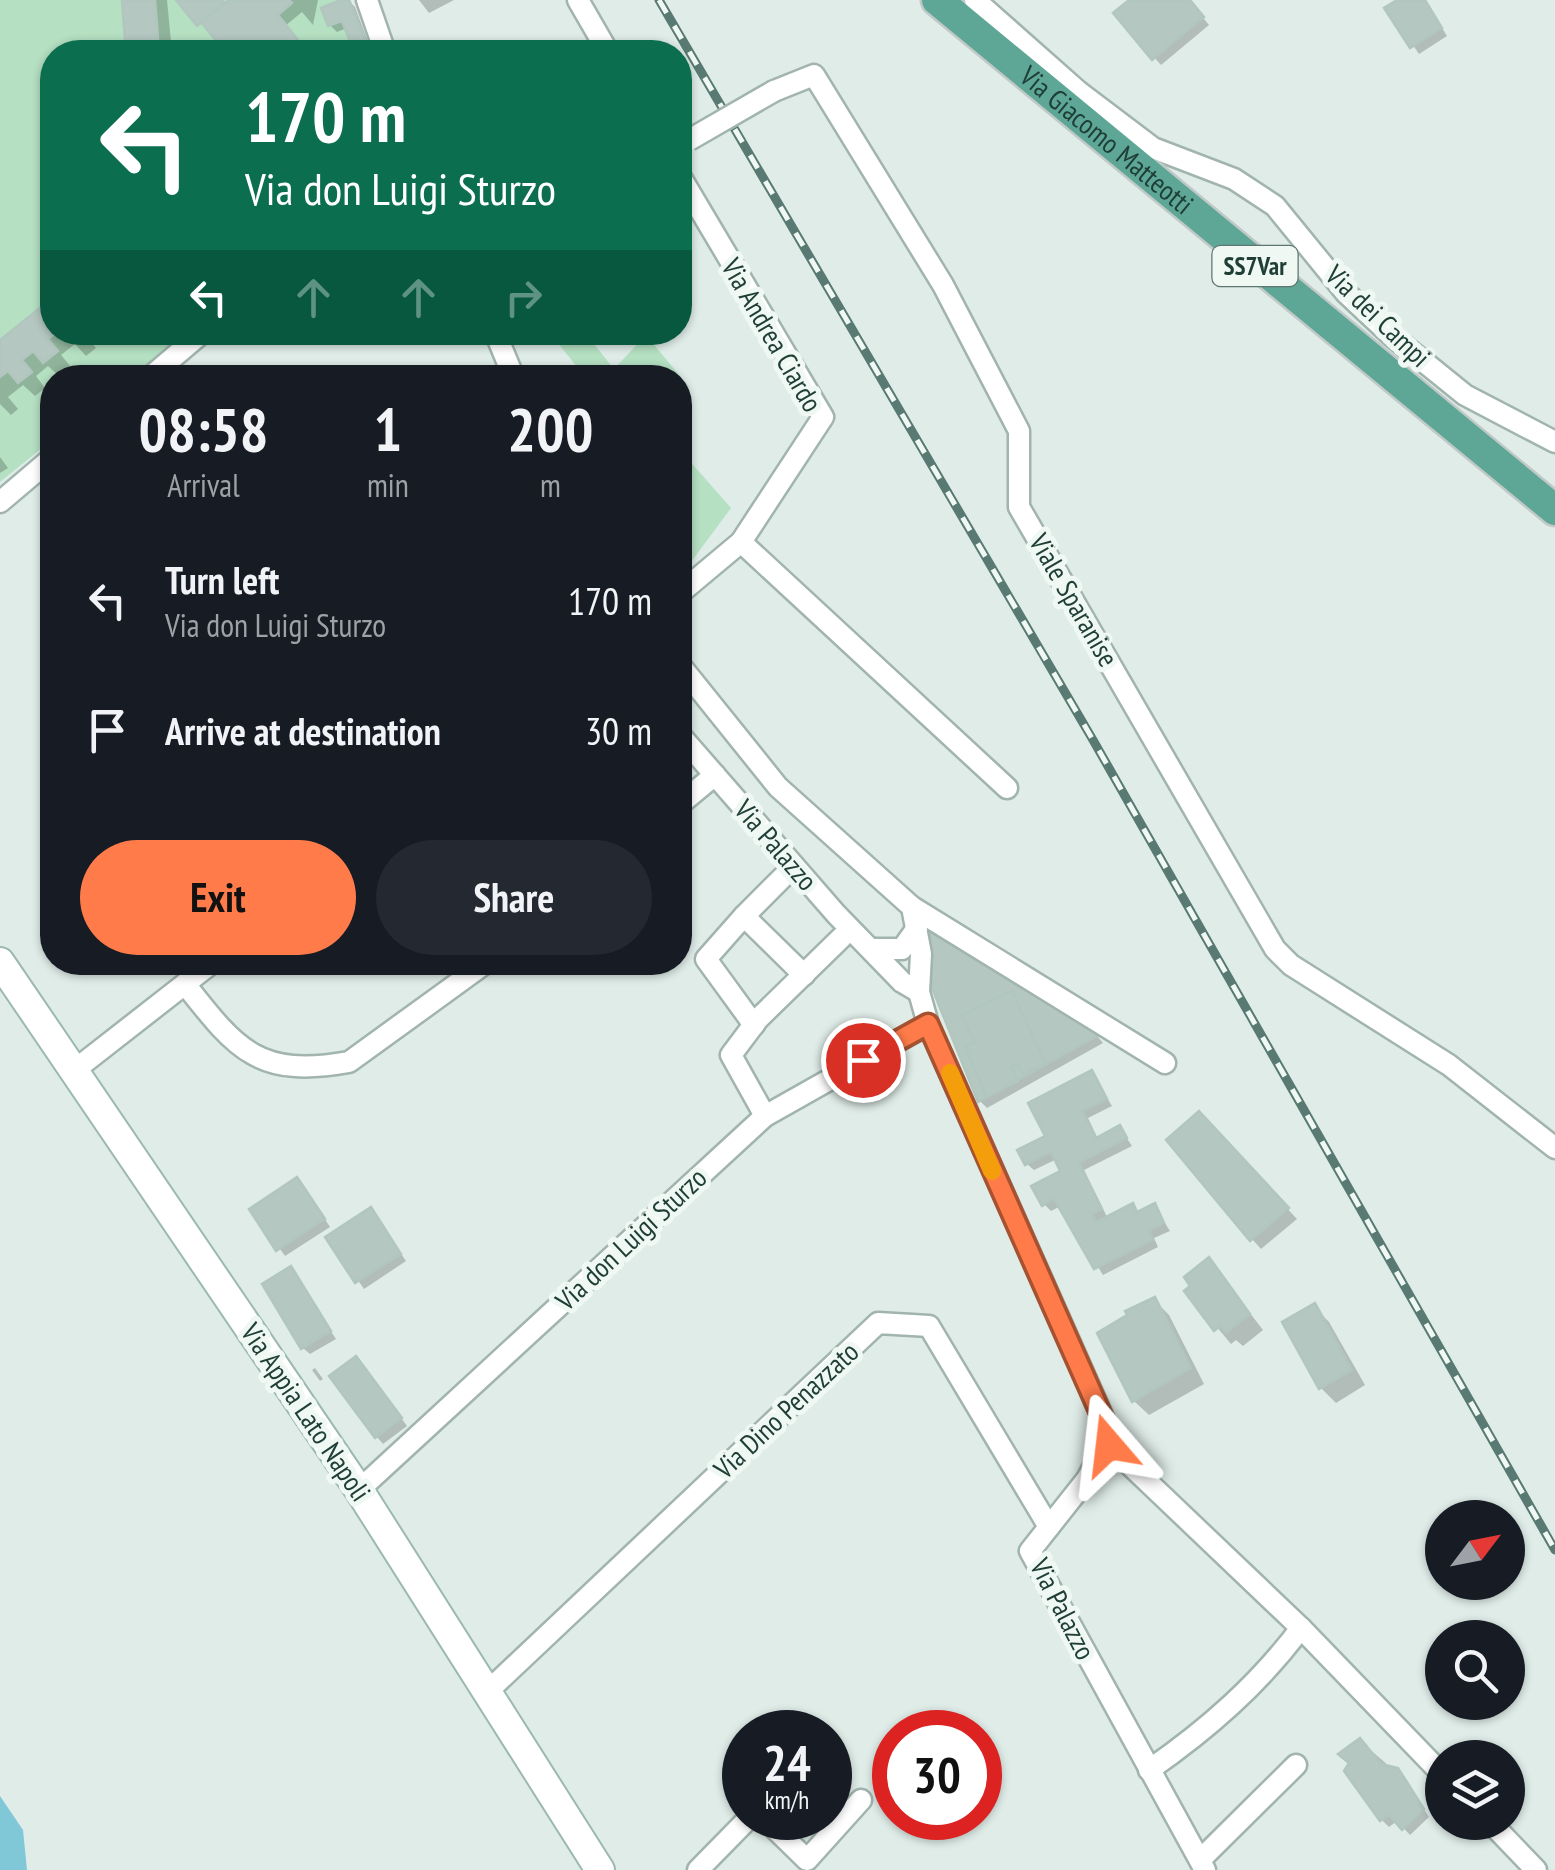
<!DOCTYPE html>
<html lang="en">
<head>
<meta charset="utf-8">
<style>
  :root { --surface:#171b24; --page:#242831; --text:#f1f3f6; --muted:#9ea1a6; --accent:#ff7c4a }
  body { margin:0; font-family:"PT Sans Narrow",sans-serif; background:var(--page); color:var(--text); height:100vh; display:flex; flex-direction:column; font-size:38px; white-space:nowrap }
  * { box-sizing:border-box; margin:0 }
  p { font-size:32px; color:var(--muted) }
  .icon { flex:none; width:55px; height:55px; fill:none; stroke:currentColor; stroke-width:2; stroke-linecap:round; stroke-linejoin:round }
  .map { position:relative; flex:1; overflow:hidden }
  .side { position:absolute; left:40px; top:365px; width:652px; height:610px; display:flex; flex-direction:column; background:var(--surface); border-radius:40px; box-shadow:0 2px 8px #0004 }
  .side>* { flex:none }
  .top-card { position:absolute; left:40px; top:40px; width:652px; height:305px; border-radius:40px; box-shadow:0 2px 8px #0004; background:#0b6e4f; color:#fff; overflow:hidden }
  .needle { width:65px; rotate:58deg }
  .buttons { position:absolute; left:1425px; top:1500px; display:grid; gap:20px }
  .buttons a { display:grid; place-items:center; width:100px; height:100px; border-radius:50%; background:var(--surface); box-shadow:0 2px 8px #0004; font-size:50px }
  .speed { position:absolute; left:722px; top:1710px; display:flex; gap:20px; font-size:50px; font-weight:700; text-align:center }
  .speed>* { display:grid; place-content:center; width:130px; height:130px; border-radius:50%; background:var(--surface); box-shadow:0 2px 8px #0004; line-height:1 }
  .speed small { font-size:25px; font-weight:400 }
  .speed .limit { border:15px solid #d22; background:#fff; color:#111 }
  .pin { position:absolute; display:grid; place-items:center; width:85px; height:85px; color:#fff; margin:-42px; border:5px solid #fff; border-radius:50%; box-shadow:0 2px 10px #0007 }
  .me { position:absolute; width:110px; margin:-55px; rotate:343deg; stroke-linejoin:round; filter:drop-shadow(0 0 8px #0008) }
  .turn { display:flex; align-items:center; gap:35px; height:210px; padding:0 40px; font-size:45px }
  .turn .icon { width:130px; height:130px; stroke-width:2.5 }
  .turn b { display:block; font-size:70px; line-height:85px }
  .lanes { display:flex; align-items:center; height:95px; padding:0 40px; background:#0003; justify-content:center; gap:50px; direction:ltr }
  .lanes .off { opacity:.35 }
  .eta { display:flex; justify-content:space-evenly; align-items:center; height:170px; text-align:center }
  .eta b { font-size:60px; font-weight:800; line-height:70px }
  .action { display:flex; gap:20px; margin-top:auto; padding:20px 40px }
  .action a { flex:1; height:115px; border-radius:60px; background:var(--accent); color:#111; font-size:40px; font-weight:800; line-height:115px; text-align:center }
  .action a+a { background:var(--page); color:var(--text) }
  ul { padding:0; list-style:none }
  li { display:flex; align-items:center; gap:30px; height:130px; padding:0 40px }
  li div { flex:1 }
  li b { display:block; font-size:38px }
  li em { font-style:normal }
  .map>svg:first-child { display:block }
</style>
</head>
<body>
<div class="map">
<svg width="1555" height="1870" viewBox="0 0 1555 1870">
  <rect width="100%" height="100%" fill="#dfece7"/>
  <!-- green -->
  <g fill="#b5e0c2">
    <polygon points="0,0 349,0 370,52 52,52 52,332 187,333 131,377 52,378 52,440 0,482"/>
    <polygon points="550,333 585,333 614,369 646,335 689,387 680,398 680,378 585,377"/>
    <polygon points="680,450 731,508 691,562 680,544"/>
  </g>
  <!-- water -->
  <polygon fill="#80c8d8" points="0,1796 23,1830 27,1870 0,1870"/>
  <!-- shadow -->
  <g fill="#0003">
    <polygon points="124,0 167,0 172,52 129,52"/>
    <polygon points="180,0 221,0 225,6 233,0 318,0 313,25 302,12 285,26 307,52 228,52"/>
    <polygon points="348,0 355,7 372,52 357,52 347,28 337,32 330,25"/>
    <polygon points="419,0 454,0 429,13"/>
    <polygon points="1132,0 1188,0 1209,25 1161,65 1116,14"/>
    <polygon points="1401,0 1425,0 1447,36 1419,54 1388,8"/>
    <polygon points="52,301 52,332 90,332 86,336 96,348 86,356 75,344 61,355 71,367 59,376 48,366 36,376 45,388 35,396 23,385 8,397 18,409 11,415 0,404 0,343"/>
    <polygon points="0,457 8,468 0,473"/>
    <polygon points="933,932 1098,1037 1103,1043 987,1108 980,1101 935,988"/>
    <polygon points="1092,1073 1112,1106 1088,1118 1098,1139 1120,1128 1132,1146 1084,1170 1108,1219 1133,1207 1140,1214 1154,1206 1170,1231 1154,1238 1158,1247 1103,1275 1061,1206 1051,1211 1044,1204 1064,1172 1057,1159 1034,1170 1027,1164"/>
    <polygon points="1198,1114 1297,1219 1261,1249 1252,1239"/>
    <polygon points="304,1187 330,1227 285,1256 252,1210"/>
    <polygon points="371,1210 406,1261 364,1289 329,1238"/>
    <polygon points="1209,1260 1263,1330 1243,1346 1236,1340 1231,1344 1187,1291"/>
    <polygon points="291,1270 336,1339 310,1354 303,1348"/>
    <polygon points="1154,1300 1169,1315 1204,1384 1149,1415 1134,1401"/>
    <polygon points="1314,1307 1329,1322 1365,1385 1336,1403 1321,1388 1285,1323"/>
    <polygon points="363,1366 407,1426 383,1444 377,1437"/>
    <polygon points="315,1368 323,1379 320,1381 312,1370"/>
    <polygon points="1360,1741 1404,1779 1429,1817 1410,1835 1397,1821 1389,1827 1382,1820 1347,1771"/>
  </g>
  <!-- building -->
  <g fill="#b4c7c0" stroke="#b1c6be" stroke-width="2.5">
    <polygon points="122,0 155,0 159,50 165,52 126,52"/>
    <polygon points="176,0 222,0 225,3 197,26"/>
    <polygon points="229,0 289,0 292,3 278,15 298,40 301,52 225,52 201,22"/>
    <polygon points="341,0 349,0 370,52 354,52 342,21 328,26 321,8"/>
    <polygon points="1129,0 1190,0 1204,17 1152,60 1113,13"/>
    <polygon points="1397,0 1425,0 1442,28 1410,48 1384,8"/>
    <polygon points="52,298 52,332 57,332 48,339 58,351 43,363 33,351 22,360 32,372 18,383 8,371 0,377 0,340"/>
    <polygon points="930,927 1099,1035 978,1102 932,988"/>
    <polygon points="1012,991 1045,1063 1023,1075 1017,1064 1011,1067 1018,1081 987,1097 965,1047 975,1042 962,1016"/>
    <polygon points="1092,1070 1107,1099 1082,1111 1096,1138 1120,1125 1127,1138 1079,1163 1102,1209 1092,1214 1096,1222 1133,1203 1137,1212 1155,1203 1164,1223 1149,1231 1153,1240 1094,1269 1054,1199 1042,1206 1031,1186 1060,1171 1051,1152 1025,1165 1017,1150 1045,1136 1028,1103"/>
    <polygon points="1199,1111 1289,1208 1250,1241 1166,1140"/>
    <polygon points="297,1177 325,1219 276,1251 249,1209"/>
    <polygon points="371,1207 401,1254 355,1283 325,1237"/>
    <polygon points="1209,1257 1250,1314 1226,1333 1220,1326 1214,1331 1184,1291 1190,1286 1184,1277"/>
    <polygon points="291,1266 331,1331 301,1349 262,1284"/>
    <polygon points="1155,1297 1191,1368 1132,1402 1097,1333 1127,1315 1125,1311"/>
    <polygon points="1315,1303 1352,1370 1319,1389 1282,1322"/>
    <polygon points="356,1356 402,1418 375,1438 329,1376"/>
    <polygon points="1360,1738 1381,1764 1398,1768 1424,1809 1402,1830 1389,1815 1380,1821 1344,1771 1349,1763 1338,1754"/>
  </g>
  <g fill="none" stroke-linecap="round" stroke-linejoin="round">
    <defs>
      <g id="street">
        <polyline points="367,0 385,52"/>
        <polyline points="578,0 608,52"/>
        <polyline points="975,0 1079,92 1153,148 1234,179 1275,206 1346,293 1392,336 1465,395 1555,442"/>
        <polyline points="774,91 814,75 943,285 1019,431 1019,507 1275,949 1291,965 1449,1065 1555,1148"/>
        <polyline points="680,176 823,417 741,542 1007,788"/>
        <polyline points="495,332 514,378"/>
        <polyline points="149,378 203,332"/>
        <polyline points="0,502 52,458"/>
        <polyline points="680,593 741,542"/>
        <polyline points="680,665 778,787 912,907 921,954 919,992 928,1024 1111,1435 1087,1479 1030,1551 1205,1870"/>
        <polyline points="680,735 836,914 902,982 919,992"/>
        <polyline points="680,804 715,775"/>
        <polyline points="784,876 744,916 804,975"/>
        <polyline points="912,907 1165,1063"/>
        <polyline points="744,916 706,959 754,1025"/>
        <polyline points="872,949 902,949 917,928"/>
        <path d="M185 984C237 1050 258 1078 349 1062L487 962"/>
        <polyline points="76,1069 213,962"/>
        <polyline points="765,1116 731,1055 758,1019 842,937"/>
        <polyline points="1109,1445 1301,1628 1442,1774"/>
        <polyline points="359,1490 765,1116 928,1024"/>
        <polyline points="487,1692 878,1323 929,1326 1049,1527"/>
        <path d="M1149 1770C1208 1729 1258 1685 1301 1628"/>
        <polyline points="764,1818 807,1860 861,1800"/>
        <polyline points="1490,1822 1536,1870"/>
        <polyline points="1200,1860 1296,1765"/>
        <polyline points="698,1870 749,1818"/>
      </g>
      <polyline id="secondary" points="0,962 359,1490 600,1870"/>
      <g id="primary">
        <path id="s1" d="M937 0 1555 510"/>
      </g>
    </defs>
    <!-- street casing -->
    <use href="#street" stroke="#a1b4ae" stroke-width="25"/>
    <!-- secondary casing -->
    <use href="#secondary" stroke="#9cb9b0" stroke-width="32"/>
    <!-- primary casing -->
    <use href="#primary" stroke="#c0c9c7" stroke-width="35"/>
    <!-- street -->
    <use href="#street" stroke="#fff" stroke-width="20"/>
    <!-- secondary -->
    <use href="#secondary" stroke="#fff" stroke-width="28"/>
    <!-- primary -->
    <use href="#primary" stroke="#5ea796" stroke-width="30"/>
    <defs>
      <polyline id="rail" points="659,0 1093,740 1555,1550"/>
    </defs>
    <!-- rail casing -->
    <use href="#rail" stroke="#587a72" stroke-width="9"/>
    <!-- rail -->
    <use href="#rail" stroke="#f0f8f4" stroke-width="5" stroke-dasharray="15" stroke-linecap="butt"/>
    <defs>
      <polyline id="street-bridge" points="689,140 774,91"/>
    </defs>
    <!-- street-bridge casing -->
    <use href="#street-bridge" stroke="#a1b4ae" stroke-width="25" stroke-linecap="butt"/>
    <!-- street-bridge -->
    <use href="#street-bridge" stroke="#fff" stroke-width="20"/>
  </g>
  <g fill="none" stroke-linecap="round" stroke-linejoin="round">
    <defs>
      <polyline id="route" points="863,1060 928,1024 1110,1435 1109,1445"/>
    </defs>
    <!-- route casing -->
    <use href="#route" stroke="#a65130" stroke-width="25"/>
    <!-- route -->
    <use href="#route" stroke="#ff7c4a" stroke-width="18"/>
    <!-- slow -->
    <polyline stroke="#f59e0b" stroke-width="18" points="950,1073 992,1171"/>
  </g>
  <g text-anchor="middle" stroke-width="10" stroke-linejoin="round" paint-order="stroke">
    <!-- shield labels -->
    <rect fill="#f0f8f4" stroke="#5d766f" stroke-width="2.5" x="1212.5" y="246" width="85" height="40" rx="8"/>
    <g font-size="25" font-weight="bold" fill="#1e3e36">
      <text x="1255" y="275">SS7Var</text>
    </g>
    <!-- street labels -->
    <g font-size="28" fill="#1e3e36" stroke="#f0f8f4">
      <text dy="10" stroke="none"><textPath href="#s1" startOffset="220">Via Giacomo Matteotti</textPath></text>
      <text transform="translate(1378 316) rotate(44)" y="10">Via dei Campi</text>
      <text transform="translate(772 335) rotate(60)" y="10">Via Andrea Ciardo</text>
      <text transform="translate(1074 600) rotate(60)" y="10">Viale Sparanise</text>
      <text transform="translate(776 845) rotate(49)" y="10">Via Palazzo</text>
      <text transform="translate(631 1239) rotate(-43)" y="10">Via don Luigi Sturzo</text>
      <text transform="translate(786 1410) rotate(-43)" y="10">Via Dino Penazzato</text>
      <text transform="translate(306 1412) rotate(56)" y="10">Via Appia Lato Napoli</text>
      <text transform="translate(1063 1609) rotate(63)" y="10">Via Palazzo</text>
    </g>
  </g>
</svg>
<div class="buttons">
<a><svg class="needle" viewBox="-14 -14 28 28"><path d="M0-13l5 13h-10z" fill="#e53935"/><path d="M0 13l5-13h-10z" fill="#9ea1a6"/></svg></a>
<a><svg class="icon" aria-label="search" viewBox="0 0 24 24"><circle cx="10" cy="10" r="6"/><path d="M15 15l6 6"/></svg></a>
<a><svg class="icon" aria-label="layers" viewBox="0 0 24 24"><path d="M12 4l9 5-9 5-9-5zM3 14l9 5 9-5"/></svg></a>
</div>
<div class="speed"><div>24<small>km/h</small></div><div class="limit">30</div></div>
<div class="pin" style="left:863px;top:1060px;background:#d93025"><svg class="icon" aria-label="arrive" viewBox="0 0 24 24"><path d="M6 21V4h12l-3 4 3 4H6"/></svg></div>
<svg class="me" style="left:1109px;top:1445px" viewBox="-20 -20 40 40"><path d="M0-17L14 15 0 8-14 15z" fill="#ff7c4a" stroke="#fff" stroke-width="4"/></svg>
<div class="top-card">
<div class="turn"><svg class="icon" aria-label="left" viewBox="0 0 24 24"><path d="M17 20v-9H6M10 6l-5 5 5 5"/></svg><div><b>170 m</b>Via don Luigi Sturzo</div></div>
<div class="lanes"><svg class="icon" aria-label="left" viewBox="0 0 24 24"><path d="M17 20v-9H6M10 6l-5 5 5 5"/></svg><svg class="icon off" aria-label="ahead" viewBox="0 0 24 24"><path d="M12 20V5M6 11l6-6 6 6"/></svg><svg class="icon off" aria-label="ahead" viewBox="0 0 24 24"><path d="M12 20V5M6 11l6-6 6 6"/></svg><svg class="icon off" aria-label="right" viewBox="0 0 24 24"><path d="M7 20v-9h11M14 6l5 5-5 5"/></svg></div>
</div>
<section class="side">
<div class="eta">
<div><b>08:58</b><p>Arrival</p></div>
<div><b>1</b><p>min</p></div>
<div><b>200</b><p>m</p></div>
</div>
<ul>
<li><svg class="icon" aria-label="left" viewBox="0 0 24 24"><path d="M17 20v-9H6M10 6l-5 5 5 5"/></svg><div><b>Turn left</b><p>Via don Luigi Sturzo</p></div><em>170 m</em></li>
<li><svg class="icon" aria-label="arrive" viewBox="0 0 24 24"><path d="M6 21V4h12l-3 4 3 4H6"/></svg><div><b>Arrive at destination</b></div><em>30 m</em></li>
</ul>
<div class="action"><a>Exit</a><a>Share</a></div>
</section>
</div>
</body>
</html>
